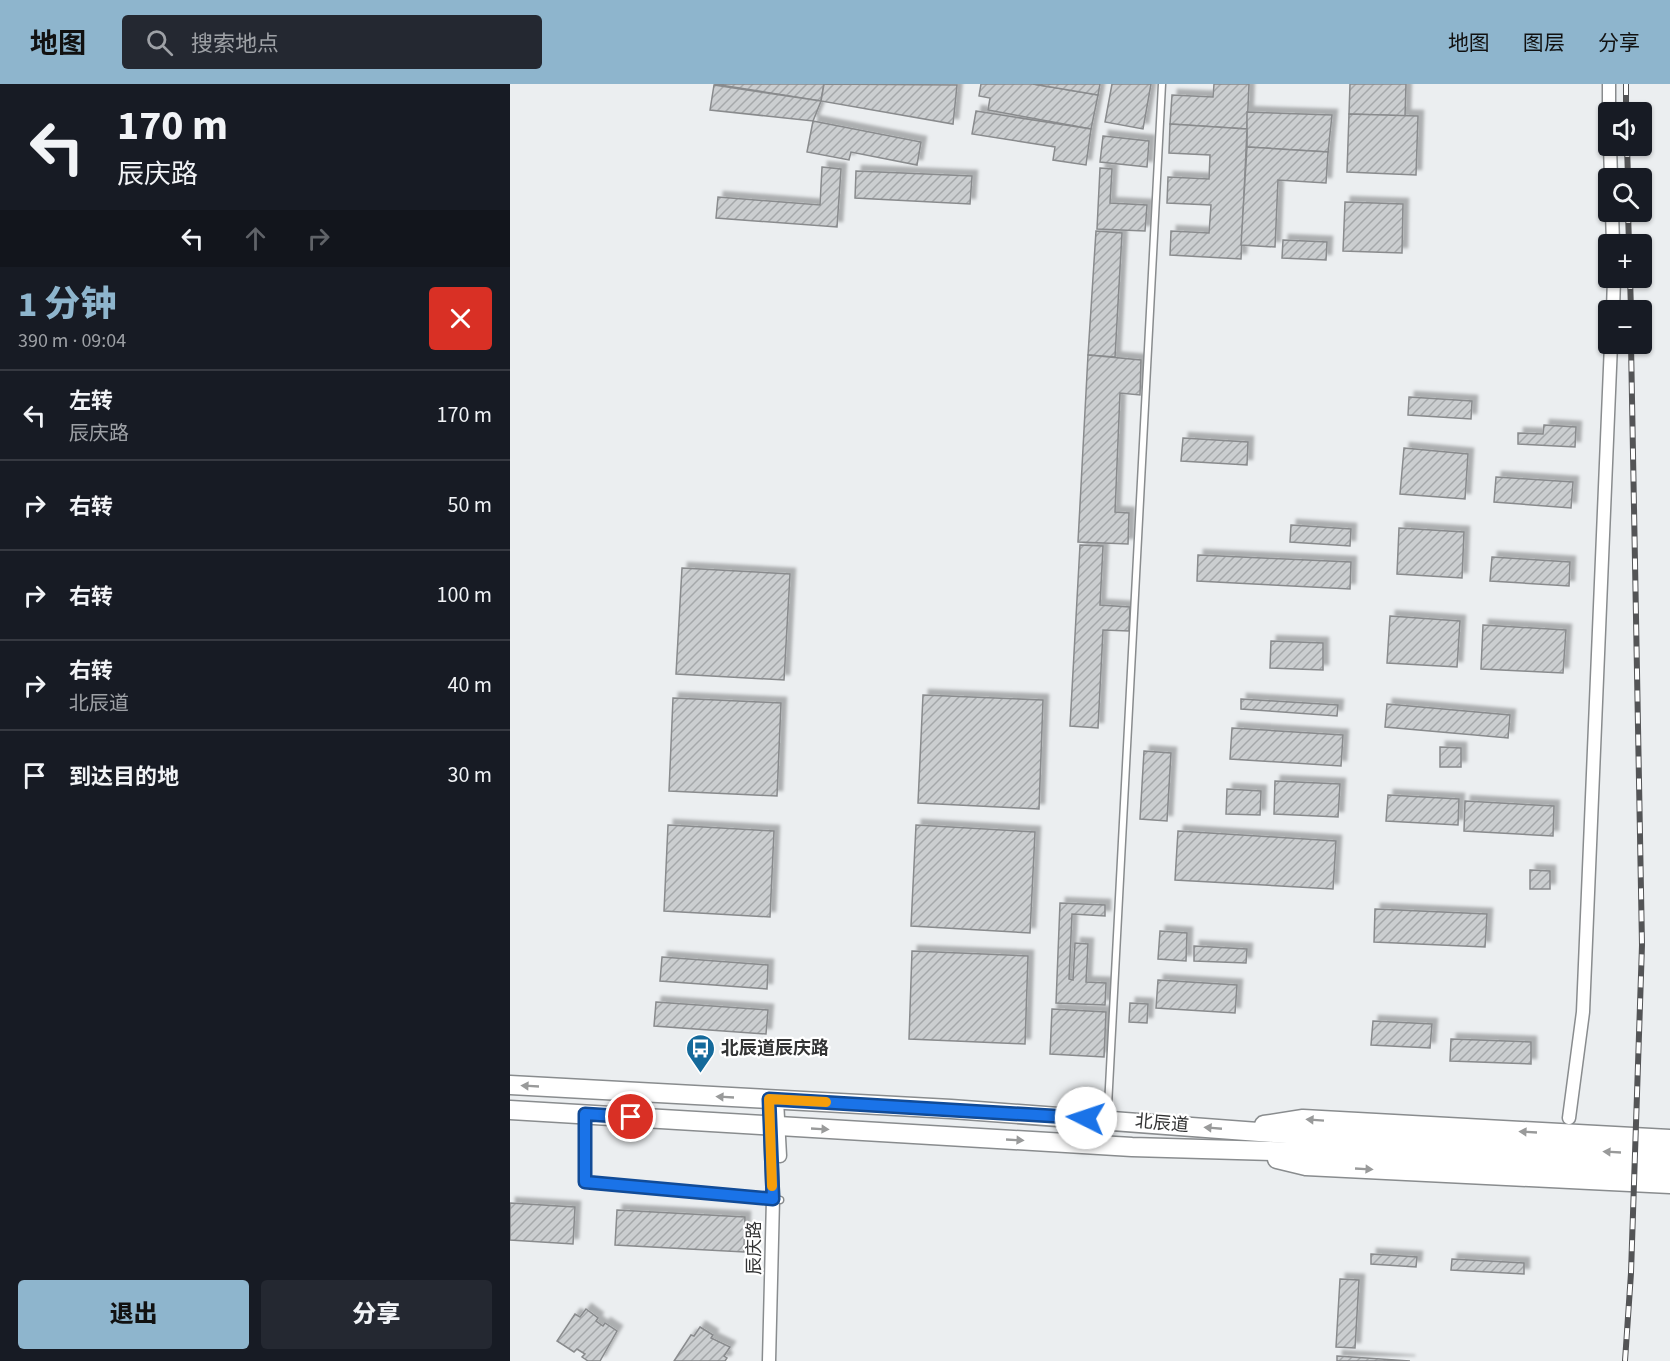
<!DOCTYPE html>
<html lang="zh">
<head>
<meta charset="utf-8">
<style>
  :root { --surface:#171b24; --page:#242831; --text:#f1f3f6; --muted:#9ea1a6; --line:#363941; --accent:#8eb5cd }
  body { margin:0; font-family:"Source Sans 3","Noto Sans SC",sans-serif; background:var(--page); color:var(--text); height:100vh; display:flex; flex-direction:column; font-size:22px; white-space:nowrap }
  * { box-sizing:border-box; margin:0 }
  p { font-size:20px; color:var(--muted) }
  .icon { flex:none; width:33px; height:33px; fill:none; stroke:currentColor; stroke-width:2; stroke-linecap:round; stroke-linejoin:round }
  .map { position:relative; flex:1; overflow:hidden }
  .drawer { display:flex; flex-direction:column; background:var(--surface); width:510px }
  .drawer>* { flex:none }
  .top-card { background:#171b24; color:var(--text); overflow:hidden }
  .buttons { position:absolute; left:1088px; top:18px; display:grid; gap:12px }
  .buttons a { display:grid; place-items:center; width:54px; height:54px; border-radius:6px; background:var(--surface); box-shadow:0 2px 4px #0004; font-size:30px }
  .pin { position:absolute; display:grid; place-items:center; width:51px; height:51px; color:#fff; margin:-26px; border:3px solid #fff; border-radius:50%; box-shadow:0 2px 6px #0007 }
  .me { position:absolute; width:66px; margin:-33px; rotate:274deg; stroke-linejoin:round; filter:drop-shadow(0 0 4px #0008) }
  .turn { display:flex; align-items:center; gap:21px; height:126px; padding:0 18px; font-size:27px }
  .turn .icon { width:78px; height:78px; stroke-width:2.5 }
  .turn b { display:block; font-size:42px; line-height:51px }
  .lanes { display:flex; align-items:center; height:57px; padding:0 18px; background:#0003; justify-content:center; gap:30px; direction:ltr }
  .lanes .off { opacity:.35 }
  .round { display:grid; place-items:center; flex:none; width:63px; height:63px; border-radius:6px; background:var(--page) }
  .summary { display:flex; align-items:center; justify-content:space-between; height:102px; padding:0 18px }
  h1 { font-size:36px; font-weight:800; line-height:45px; color:var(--accent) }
  .button { display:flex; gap:12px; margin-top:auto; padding:12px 18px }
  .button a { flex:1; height:69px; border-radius:6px; background:var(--accent); color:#111; font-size:24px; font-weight:800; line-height:69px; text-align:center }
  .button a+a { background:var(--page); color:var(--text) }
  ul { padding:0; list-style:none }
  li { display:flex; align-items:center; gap:18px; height:90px; padding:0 18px; border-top:2px solid var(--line) }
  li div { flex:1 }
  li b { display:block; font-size:22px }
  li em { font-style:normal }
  header { display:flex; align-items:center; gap:36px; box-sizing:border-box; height:84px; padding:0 30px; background:var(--accent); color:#111 }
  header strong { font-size:28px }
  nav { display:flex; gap:33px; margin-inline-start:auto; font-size:21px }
  .search { width:420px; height:54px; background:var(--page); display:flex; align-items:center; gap:15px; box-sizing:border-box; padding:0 21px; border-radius:6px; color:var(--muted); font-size:22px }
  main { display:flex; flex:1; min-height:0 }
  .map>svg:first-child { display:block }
</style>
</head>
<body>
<header>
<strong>地图</strong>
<div class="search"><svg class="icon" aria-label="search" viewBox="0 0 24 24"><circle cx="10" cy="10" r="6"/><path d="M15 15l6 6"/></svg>搜索地点</div>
<nav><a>地图</a><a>图层</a><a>分享</a></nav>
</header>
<main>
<section class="drawer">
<div class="top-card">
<div class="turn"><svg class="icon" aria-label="left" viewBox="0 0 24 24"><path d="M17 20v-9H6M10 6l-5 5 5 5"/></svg><div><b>170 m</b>辰庆路</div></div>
<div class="lanes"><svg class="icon" aria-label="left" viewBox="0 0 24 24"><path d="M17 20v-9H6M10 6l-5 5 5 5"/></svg><svg class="icon off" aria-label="ahead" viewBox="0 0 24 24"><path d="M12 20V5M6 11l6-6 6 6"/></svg><svg class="icon off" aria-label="right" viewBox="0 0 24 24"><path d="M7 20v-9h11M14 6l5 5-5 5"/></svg></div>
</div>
<div class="summary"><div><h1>1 分钟</h1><p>390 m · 09:04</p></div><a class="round" style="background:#d93025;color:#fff"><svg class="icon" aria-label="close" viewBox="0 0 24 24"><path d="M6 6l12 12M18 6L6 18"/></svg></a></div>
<ul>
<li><svg class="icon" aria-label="left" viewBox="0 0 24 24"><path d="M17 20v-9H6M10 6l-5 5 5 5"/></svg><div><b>左转</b><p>辰庆路</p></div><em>170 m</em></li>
<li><svg class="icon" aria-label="right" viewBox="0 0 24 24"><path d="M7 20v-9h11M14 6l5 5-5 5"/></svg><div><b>右转</b></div><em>50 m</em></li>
<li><svg class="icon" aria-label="right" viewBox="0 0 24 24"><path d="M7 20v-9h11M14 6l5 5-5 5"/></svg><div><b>右转</b></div><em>100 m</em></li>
<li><svg class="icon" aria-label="right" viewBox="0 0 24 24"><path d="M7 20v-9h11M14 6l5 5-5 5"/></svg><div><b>右转</b><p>北辰道</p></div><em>40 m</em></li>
<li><svg class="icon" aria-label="arrive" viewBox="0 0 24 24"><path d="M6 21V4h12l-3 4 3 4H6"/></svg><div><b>到达目的地</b></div><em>30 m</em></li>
</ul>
<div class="button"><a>退出</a><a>分享</a></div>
</section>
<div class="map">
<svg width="1160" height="1277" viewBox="0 0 1160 1277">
  <defs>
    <pattern id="building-hatch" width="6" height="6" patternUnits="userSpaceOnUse" patternTransform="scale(1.5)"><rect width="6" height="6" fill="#cbced0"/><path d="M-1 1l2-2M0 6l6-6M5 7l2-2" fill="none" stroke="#a5a8aa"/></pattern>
    <filter id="shadow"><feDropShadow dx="5.5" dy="-5.5" stdDeviation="1.5" flood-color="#0004"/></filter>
  </defs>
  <rect width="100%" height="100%" fill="#ebeef0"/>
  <!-- building -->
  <g fill="url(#building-hatch)" stroke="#898b8d" stroke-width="1.5" filter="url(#shadow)">
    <polygon points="204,0 314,0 311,17"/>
    <polygon points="314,0 447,1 443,40 311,17"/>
    <polygon points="471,0 523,0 588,11 581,45 478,26 480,14 469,12"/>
    <polygon points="523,0 590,0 588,11"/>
    <polygon points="602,0 641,0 633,45 595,38"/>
    <polygon points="704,0 739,0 737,45 660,40 662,11 703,13"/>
    <polygon points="840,0 896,0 895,32 839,30"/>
    <polygon points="204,1 311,17 303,37 200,26"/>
    <polygon points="466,27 581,45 576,81 543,76 545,63 462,50"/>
    <polygon points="737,28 822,31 818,68 737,63"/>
    <polygon points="839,30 908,32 906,91 837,88"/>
    <polygon points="303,37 411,58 407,81 341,68 339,76 297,68"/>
    <polygon points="660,40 737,45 731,175 660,171 661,147 699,149 701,121 657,119 658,93 699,95 700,71 659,69"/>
    <polygon points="593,52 639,57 637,83 590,78"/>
    <polygon points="737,63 818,68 816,99 768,96 765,163 731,161"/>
    <polygon points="312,83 331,85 327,143 206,134 208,113 310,121"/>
    <polygon points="590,84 602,85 600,119 637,121 635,147 587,145"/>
    <polygon points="346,87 462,92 460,120 345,114"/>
    <polygon points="835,118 893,120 892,169 833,167"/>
    <polygon points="586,147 612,149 605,273 578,271"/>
    <polygon points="773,156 817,158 816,176 772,174"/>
    <polygon points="578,271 631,276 630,311 610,309 605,428 619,429 618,460 568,458"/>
    <polygon points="899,313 962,317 961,335 898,331"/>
    <polygon points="1034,341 1066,343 1065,363 1008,360 1008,349 1033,350"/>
    <polygon points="673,354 738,358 737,381 671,377"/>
    <polygon points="894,364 958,370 955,415 890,410"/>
    <polygon points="986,393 1063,398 1061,424 984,418"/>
    <polygon points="781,441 841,445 840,462 780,458"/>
    <polygon points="889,444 954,448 952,494 887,490"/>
    <polygon points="570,461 593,462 590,521 620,523 619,547 593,546 588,644 560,642"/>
    <polygon points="688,471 841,478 840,505 687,497"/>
    <polygon points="982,473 1060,478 1059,502 980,497"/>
    <polygon points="172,484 280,490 274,596 166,590"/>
    <polygon points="880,532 950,537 947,583 877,579"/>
    <polygon points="973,541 1056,546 1053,589 971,585"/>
    <polygon points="761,557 813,559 813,586 760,584"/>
    <polygon points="413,611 533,616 529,725 408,719"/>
    <polygon points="163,614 271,619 267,712 159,707"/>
    <polygon points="731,615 828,621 827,632 731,625"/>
    <polygon points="877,620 1000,631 998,654 875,643"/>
    <polygon points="722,644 833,651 831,682 720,675"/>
    <polygon points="930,663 951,664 951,683 930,683"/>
    <polygon points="634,667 661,669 657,737 630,735"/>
    <polygon points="765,697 830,700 828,733 764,730"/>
    <polygon points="717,705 751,707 750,731 716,730"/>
    <polygon points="878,711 949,715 948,741 876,737"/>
    <polygon points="955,717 1044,722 1043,752 954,747"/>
    <polygon points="158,741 264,747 260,833 154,827"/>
    <polygon points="406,741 525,748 520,849 401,842"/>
    <polygon points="668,747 826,757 823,805 665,796"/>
    <polygon points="1020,786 1040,787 1040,805 1020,805"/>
    <polygon points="550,819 595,821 595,832 562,830 559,895 563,896 565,859 578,860 576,898 596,899 595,921 546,919"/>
    <polygon points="865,825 977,830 975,863 864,858"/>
    <polygon points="650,847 677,849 676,877 648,875"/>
    <polygon points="684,862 737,865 736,879 684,877"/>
    <polygon points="402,867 518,872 515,960 399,955"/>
    <polygon points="152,873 258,881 257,905 150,897"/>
    <polygon points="648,896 727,901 725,929 646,924"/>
    <polygon points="146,918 258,926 256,950 144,942"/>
    <polygon points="620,919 638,920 637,939 619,938"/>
    <polygon points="542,925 596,928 594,973 540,970"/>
    <polygon points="863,937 922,940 920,964 861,961"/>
    <polygon points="941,955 1021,958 1021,980 940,977"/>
    <polygon points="0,1119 65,1123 63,1160 0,1156"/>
    <polygon points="107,1126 235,1133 234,1168 105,1161"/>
    <polygon points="861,1170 907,1173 906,1183 861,1180"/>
    <polygon points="942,1175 1014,1179 1014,1190 941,1186"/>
    <polygon points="830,1195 849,1196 845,1264 826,1263"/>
    <polygon points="76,1225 88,1234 86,1237 93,1242 95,1239 107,1247 90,1277 78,1277 72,1273 75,1270 67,1265 64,1268 47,1257 65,1230 70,1233"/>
    <polygon points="190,1243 203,1251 201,1254 220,1263 214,1272 217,1274 215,1277 164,1277 181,1251 184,1252"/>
    <polygon points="827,1272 900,1277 827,1277"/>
  </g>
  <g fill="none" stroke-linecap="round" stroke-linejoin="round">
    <defs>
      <g id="lane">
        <polyline points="75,1031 75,1099 270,1116"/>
        <polyline points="596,1060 652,0"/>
      </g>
      <g id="street">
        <polyline points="1099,0 1099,28"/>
        <polyline points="1100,62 1101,94"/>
        <polyline points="1102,128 1103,160"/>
        <polyline points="1103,226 1104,194"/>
        <polyline points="259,1015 263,1115 259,1277"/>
        <polyline points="267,1016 270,1072"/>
        <polyline points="1059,1034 1073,928 1101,260"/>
      </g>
      <g id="primary">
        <polyline points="0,1001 441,1025 803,1052 1160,1071"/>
        <polyline points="0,1026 622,1063 799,1068 1160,1087"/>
        <polyline points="754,1041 793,1035 1160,1055"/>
        <polyline points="767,1075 796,1082 1160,1100"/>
      </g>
    </defs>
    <!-- lane casing -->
    <use href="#lane" stroke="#898c8e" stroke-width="9"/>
    <!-- street casing -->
    <use href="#street" stroke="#898c8e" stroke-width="15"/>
    <!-- primary casing -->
    <use href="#primary" stroke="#898c8e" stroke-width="21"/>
    <!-- lane -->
    <use href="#lane" stroke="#fff" stroke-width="6"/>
    <!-- street -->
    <use href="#street" stroke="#fff" stroke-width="12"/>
    <!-- primary -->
    <use href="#primary" stroke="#fff" stroke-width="18"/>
    <defs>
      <g id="rail">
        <polyline points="1116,0 1116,28"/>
        <polyline points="1117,62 1118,94"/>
        <polyline points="1118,128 1119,160"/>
        <polyline points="1120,194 1121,226"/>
        <polyline points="1115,1277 1121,1189 1132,861 1121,260"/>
      </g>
    </defs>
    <!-- rail casing -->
    <use href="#rail" stroke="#535456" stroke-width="6"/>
    <!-- rail -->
    <use href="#rail" stroke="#fff" stroke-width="4" stroke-dasharray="11" stroke-linecap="butt"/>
  </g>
  <!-- one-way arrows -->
  <defs><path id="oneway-solid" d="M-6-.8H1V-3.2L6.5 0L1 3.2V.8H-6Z" transform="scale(1.5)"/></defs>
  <g fill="#999a9a">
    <use href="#oneway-solid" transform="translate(20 1002) rotate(-177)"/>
    <use href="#oneway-solid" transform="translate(215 1013) rotate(-177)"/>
    <use href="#oneway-solid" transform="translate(805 1036) rotate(-176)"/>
    <use href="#oneway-solid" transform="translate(703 1044) rotate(-175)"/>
    <use href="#oneway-solid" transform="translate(310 1045) rotate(3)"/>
    <use href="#oneway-solid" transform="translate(1018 1048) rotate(-177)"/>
    <use href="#oneway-solid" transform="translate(505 1056) rotate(3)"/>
    <use href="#oneway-solid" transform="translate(1102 1068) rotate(-177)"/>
    <use href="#oneway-solid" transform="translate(854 1085) rotate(3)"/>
  </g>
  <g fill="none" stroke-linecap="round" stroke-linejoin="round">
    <defs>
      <polyline id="route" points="121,1033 75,1030 75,1098 263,1115 259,1015 576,1034"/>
    </defs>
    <!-- route casing -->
    <use href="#route" stroke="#114b97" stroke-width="15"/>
    <!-- route -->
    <use href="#route" stroke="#1a73e8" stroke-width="10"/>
    <!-- slow -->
    <polyline stroke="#f59e0b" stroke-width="10" points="262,1102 259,1015 316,1018"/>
  </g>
  <!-- icons -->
  <defs>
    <symbol id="bus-pin" viewBox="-11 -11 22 30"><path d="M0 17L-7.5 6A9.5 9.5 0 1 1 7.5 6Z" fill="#156a9b" stroke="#fff"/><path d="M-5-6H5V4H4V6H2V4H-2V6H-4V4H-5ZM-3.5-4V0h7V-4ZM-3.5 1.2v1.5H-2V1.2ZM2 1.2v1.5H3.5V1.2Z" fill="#fff"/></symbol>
  </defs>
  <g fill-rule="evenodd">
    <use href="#bus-pin" x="174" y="948" width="33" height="45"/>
  </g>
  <g text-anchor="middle" stroke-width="4.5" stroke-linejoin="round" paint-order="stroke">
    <!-- poi labels -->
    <g font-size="18" font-weight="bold" fill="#333435" stroke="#fff" text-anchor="start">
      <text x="211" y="970">北辰道辰庆路</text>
    </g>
    <!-- street labels -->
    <g font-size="18" fill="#333435" stroke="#fff">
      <text transform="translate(652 1039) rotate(5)" y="6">北辰道</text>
      <text transform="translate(244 1164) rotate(-90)" y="6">辰庆路</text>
    </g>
  </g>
</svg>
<div class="buttons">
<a><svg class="icon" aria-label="sound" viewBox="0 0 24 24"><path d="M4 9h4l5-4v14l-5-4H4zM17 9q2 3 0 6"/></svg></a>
<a><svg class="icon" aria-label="search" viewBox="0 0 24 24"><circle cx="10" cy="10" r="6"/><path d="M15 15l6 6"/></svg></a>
<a>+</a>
<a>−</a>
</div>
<div class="pin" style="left:121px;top:1033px;background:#d93025"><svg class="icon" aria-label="arrive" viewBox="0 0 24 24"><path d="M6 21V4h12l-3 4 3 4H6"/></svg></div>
<svg class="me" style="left:576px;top:1034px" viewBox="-20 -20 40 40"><circle r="19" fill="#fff"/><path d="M0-13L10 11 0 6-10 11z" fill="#1a73e8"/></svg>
</div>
</main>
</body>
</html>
